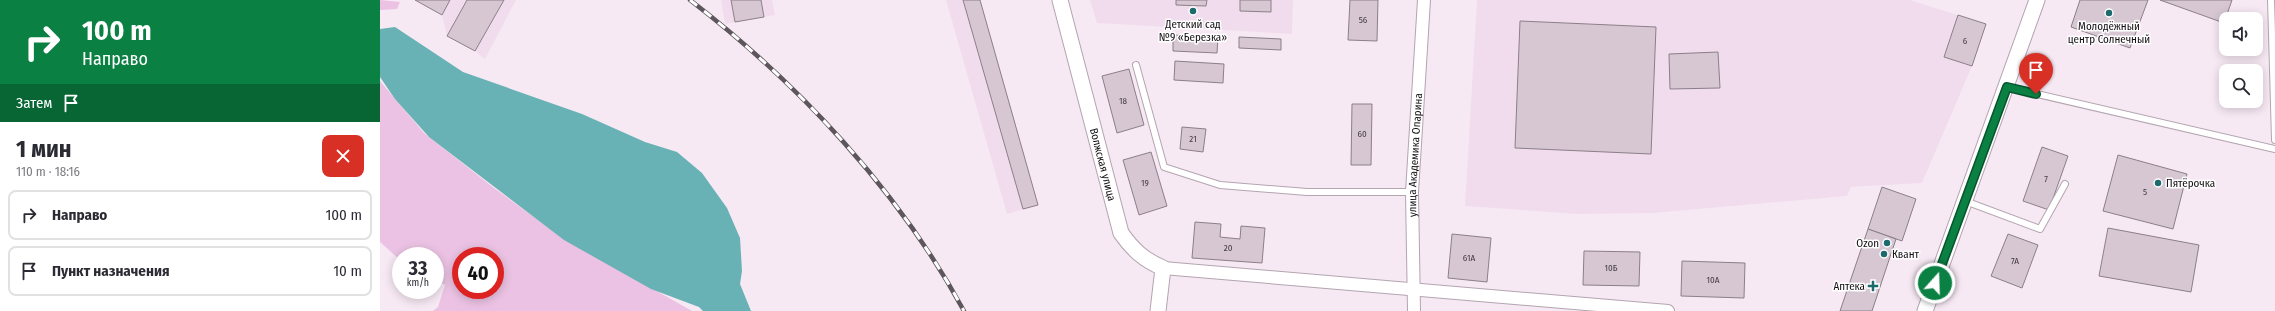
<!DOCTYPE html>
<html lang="ru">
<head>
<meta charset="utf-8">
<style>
  :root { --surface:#fff; --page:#f7f7f7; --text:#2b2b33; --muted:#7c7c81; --line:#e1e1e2 }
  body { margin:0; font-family:"Fira Sans Condensed",sans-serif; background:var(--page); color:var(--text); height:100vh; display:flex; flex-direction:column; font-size:15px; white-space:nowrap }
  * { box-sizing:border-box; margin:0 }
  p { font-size:13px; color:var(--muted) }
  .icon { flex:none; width:22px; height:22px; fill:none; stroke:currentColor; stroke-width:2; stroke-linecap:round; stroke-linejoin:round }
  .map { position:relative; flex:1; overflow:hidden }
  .sheet { display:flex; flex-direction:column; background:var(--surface); width:380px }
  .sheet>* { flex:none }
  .guide { background:#0b8043; color:#fff; overflow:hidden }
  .controls { position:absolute; left:1839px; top:12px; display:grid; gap:8px }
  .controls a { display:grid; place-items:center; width:44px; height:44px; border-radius:8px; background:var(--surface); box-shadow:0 2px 10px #0003; font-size:20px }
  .speed { position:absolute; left:12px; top:247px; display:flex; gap:8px; font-size:20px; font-weight:700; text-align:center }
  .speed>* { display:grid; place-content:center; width:52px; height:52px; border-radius:50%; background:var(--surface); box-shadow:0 2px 10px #0003; line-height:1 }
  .speed small { font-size:10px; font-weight:400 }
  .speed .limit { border:6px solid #d22; background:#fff; color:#111 }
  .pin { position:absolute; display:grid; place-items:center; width:34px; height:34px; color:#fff; margin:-41px -17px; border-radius:50% 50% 50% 0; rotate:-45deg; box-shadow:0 0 4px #0007 }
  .pin .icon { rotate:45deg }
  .me { position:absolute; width:44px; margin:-22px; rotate:20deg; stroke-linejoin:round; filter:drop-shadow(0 0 3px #0008) }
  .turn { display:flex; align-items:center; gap:14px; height:84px; padding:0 16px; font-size:18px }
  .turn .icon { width:52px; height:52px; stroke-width:2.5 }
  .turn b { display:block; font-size:28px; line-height:34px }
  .then { display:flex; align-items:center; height:38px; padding:0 16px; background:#0003; gap:8px; font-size:15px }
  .round { display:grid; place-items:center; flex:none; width:42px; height:42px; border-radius:8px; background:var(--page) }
  .headline { display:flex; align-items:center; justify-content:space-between; height:68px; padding:0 16px }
  h1 { font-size:24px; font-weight:700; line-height:30px }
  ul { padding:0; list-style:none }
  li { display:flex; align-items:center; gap:12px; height:50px; margin:0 8px 6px; padding:0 8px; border:2px solid var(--line); border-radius:8px }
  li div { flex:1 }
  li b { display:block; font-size:15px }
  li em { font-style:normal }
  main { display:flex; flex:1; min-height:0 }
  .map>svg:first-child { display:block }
</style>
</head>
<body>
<main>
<section class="sheet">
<div class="guide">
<div class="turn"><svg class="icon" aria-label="right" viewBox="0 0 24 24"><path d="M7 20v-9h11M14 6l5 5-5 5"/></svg><div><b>100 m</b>Направо</div></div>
<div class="then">Затем<svg class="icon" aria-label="arrive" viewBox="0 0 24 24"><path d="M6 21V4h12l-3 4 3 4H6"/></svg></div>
</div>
<div class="headline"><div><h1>1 мин</h1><p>110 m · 18:16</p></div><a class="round" style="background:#d93025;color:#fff"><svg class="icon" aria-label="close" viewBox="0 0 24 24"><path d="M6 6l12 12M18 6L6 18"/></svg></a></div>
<ul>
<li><svg class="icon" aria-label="right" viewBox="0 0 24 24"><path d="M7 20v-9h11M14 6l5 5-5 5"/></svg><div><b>Направо</b></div><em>100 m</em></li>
<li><svg class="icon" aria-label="arrive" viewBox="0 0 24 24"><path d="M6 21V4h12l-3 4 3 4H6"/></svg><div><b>Пункт назначения</b></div><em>10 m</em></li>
</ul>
</section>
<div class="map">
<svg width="1895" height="311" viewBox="0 0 1895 311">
  <rect width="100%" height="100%" fill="#f7e9f4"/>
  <!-- built -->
  <g fill="#f1dced">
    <polygon points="35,0 136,0 105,59 95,51 67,36 62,15"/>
    <polygon points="341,0 392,0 395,15 345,24"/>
    <polygon points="566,0 600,0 658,205 627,214"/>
    <polygon points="710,0 913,0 912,34 717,23"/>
    <polygon points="1097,0 1530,0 1606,24 1592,66 1542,183 1471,187 1467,196 1273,213 1198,214 1085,206"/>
  </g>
  <!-- green -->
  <g fill="#ebc2e3" fill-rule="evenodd">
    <polygon points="0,0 20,2 17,9 0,10"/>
    <path d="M0 81 44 133 114 188 183 238 312 311H53L58 307 65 285 55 280V256H21V261L0 242ZM81 256H115V290H81Z"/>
  </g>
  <!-- water -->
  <polygon fill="#68b1b4" points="15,27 83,72 202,114 265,142 297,152 322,173 347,208 360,238 362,271 360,284 371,311 323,311 319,307 271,289 184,240 49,137 15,99 0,77 0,29"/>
  <!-- building -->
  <g fill="#d6c7d3" stroke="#8c7f89">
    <polygon points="35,0 70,0 62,15"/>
    <polygon points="87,0 124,0 95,51 67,36"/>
    <polygon points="351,0 381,0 384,17 355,22"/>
    <polygon points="583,0 600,0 658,205 643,209"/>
    <polygon points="796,0 827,0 826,6 796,5"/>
    <polygon points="860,0 891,0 891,12 860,11"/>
    <polygon points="970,0 998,0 997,41 968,40"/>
    <polygon points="1700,0 1768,0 1750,48 1691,27"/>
    <polygon points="1780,0 1852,0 1844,23"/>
    <polygon points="1578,15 1606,24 1592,66 1564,57"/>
    <polygon points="1140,21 1276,27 1271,154 1135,148"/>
    <polygon points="793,35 838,37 837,53 793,51"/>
    <polygon points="859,37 901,39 901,50 859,48"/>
    <polygon points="1338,52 1340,88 1290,89 1289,54"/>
    <polygon points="795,61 844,64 843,83 794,80"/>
    <polygon points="749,69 764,125 737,133 722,76"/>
    <polygon points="972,104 992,104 991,165 971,165"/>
    <polygon points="802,127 826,129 823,152 800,149"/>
    <polygon points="1662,147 1688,156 1669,210 1643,201"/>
    <polygon points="771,152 787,206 759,215 743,160"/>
    <polygon points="1738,155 1807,174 1793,229 1723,211"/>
    <polygon points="1502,187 1536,199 1522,241 1488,229"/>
    <polygon points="815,222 841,224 840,237 860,239 861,226 885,228 882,263 812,258"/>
    <polygon points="1728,228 1819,245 1811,292 1719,276"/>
    <polygon points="1488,229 1516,239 1492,311 1460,311"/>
    <polygon points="1072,234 1111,238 1107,282 1068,278"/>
    <polygon points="1628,234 1658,245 1642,288 1611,276"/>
    <polygon points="1204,251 1260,252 1259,286 1203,285"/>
    <polygon points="1302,261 1365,263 1364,298 1301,296"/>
  </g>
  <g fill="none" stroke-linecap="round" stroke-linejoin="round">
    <defs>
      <g id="service">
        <polyline points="1891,0 1895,140"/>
        <polyline points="756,65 784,167 840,185 927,192 1032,192"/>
        <polyline points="1627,87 1895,149"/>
        <polyline points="1585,201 1660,229 1685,184"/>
      </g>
      <g id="minor">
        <polyline points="783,268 1288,311"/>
        <path id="s1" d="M1034 311 1032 192 1044 0"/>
      </g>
      <g id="tertiary">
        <path id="s2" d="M680 0 741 233C753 250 764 260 783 268L778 311"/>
        <polyline points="1545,311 1657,0"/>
      </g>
    </defs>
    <!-- service casing -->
    <use href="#service" stroke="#b3a5b0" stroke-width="8"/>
    <!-- minor casing -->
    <use href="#minor" stroke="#b3a5b0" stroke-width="14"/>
    <!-- tertiary casing -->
    <use href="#tertiary" stroke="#b3a5b0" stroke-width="17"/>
    <!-- service -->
    <use href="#service" stroke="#fff" stroke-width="6"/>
    <!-- minor -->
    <use href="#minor" stroke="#fff" stroke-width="12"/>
    <!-- tertiary -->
    <use href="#tertiary" stroke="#fff" stroke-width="15"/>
    <defs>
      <path id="rail" d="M310 0C418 83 519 191 584 311"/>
    </defs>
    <!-- rail casing -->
    <use href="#rail" stroke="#5d565c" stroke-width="4.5"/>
    <!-- rail -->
    <use href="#rail" stroke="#fff" stroke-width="3" stroke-dasharray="9" stroke-linecap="butt"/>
  </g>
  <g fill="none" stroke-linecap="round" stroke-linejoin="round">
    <defs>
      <polyline id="route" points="1555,283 1627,87 1656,94"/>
    </defs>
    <!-- route casing -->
    <use href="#route" stroke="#07532c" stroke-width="10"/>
    <!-- route -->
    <use href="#route" stroke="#0b8043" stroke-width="7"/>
  </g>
  <!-- markers -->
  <g fill="#1d6a6d" stroke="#fff" stroke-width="1.5">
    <circle cx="813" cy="11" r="4"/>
    <circle cx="1729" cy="13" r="4"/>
    <circle cx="1778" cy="183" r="4"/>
    <circle cx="1507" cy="243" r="4"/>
    <circle cx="1504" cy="254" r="4"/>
    <path d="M1491 280h4v4h4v4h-4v4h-4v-4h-4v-4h4z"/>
  </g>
  <g text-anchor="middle" stroke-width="3" stroke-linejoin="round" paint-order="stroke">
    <!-- number labels -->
    <g font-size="9" fill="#433c42">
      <text x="983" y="23">56</text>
      <text x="1585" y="44">6</text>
      <text x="743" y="104">18</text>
      <text x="982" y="137">60</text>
      <text x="813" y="142">21</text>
      <text x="1666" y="182">7</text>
      <text x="765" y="186">19</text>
      <text x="1765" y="195">5</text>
      <text x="848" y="251">20</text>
      <text x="1089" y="261">61А</text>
      <text x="1635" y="264">7А</text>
      <text x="1231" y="271">10Б</text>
      <text x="1333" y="283">10А</text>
    </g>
    <!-- poi labels -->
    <g font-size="11" fill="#120d11" stroke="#fff">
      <text x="813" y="28">Детский сад<tspan x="813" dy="13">№9 «Березка»</tspan></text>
      <text x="1729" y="30">Молодёжный<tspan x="1729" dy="13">центр Солнечный</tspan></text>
      <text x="1786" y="187" text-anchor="start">Пятёрочка</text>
      <text x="1499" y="247" text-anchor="end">Ozon</text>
      <text x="1512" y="258" text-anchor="start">Квант</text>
      <text x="1485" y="290" text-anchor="end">Аптека</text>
    </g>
    <!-- street labels -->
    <g font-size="11" fill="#120d11" stroke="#fff">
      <text dy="4" stroke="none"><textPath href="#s1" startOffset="156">улица Академика Опарина</textPath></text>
      <text dy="4" stroke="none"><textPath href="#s2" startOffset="170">Волжская улица</textPath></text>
    </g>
  </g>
</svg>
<div class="controls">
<a><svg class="icon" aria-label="sound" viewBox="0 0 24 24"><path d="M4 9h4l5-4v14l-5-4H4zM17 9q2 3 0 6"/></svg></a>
<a><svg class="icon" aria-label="search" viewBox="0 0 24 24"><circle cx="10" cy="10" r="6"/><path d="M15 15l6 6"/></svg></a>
</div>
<div class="speed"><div>33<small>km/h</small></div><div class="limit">40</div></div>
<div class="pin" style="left:1656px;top:94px;background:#d93025"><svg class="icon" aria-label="arrive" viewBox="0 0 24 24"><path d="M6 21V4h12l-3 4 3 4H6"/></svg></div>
<svg class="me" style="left:1555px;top:283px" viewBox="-20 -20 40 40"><circle r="17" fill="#0b8043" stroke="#fff" stroke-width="3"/><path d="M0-11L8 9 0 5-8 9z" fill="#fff"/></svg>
</div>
</main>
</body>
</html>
